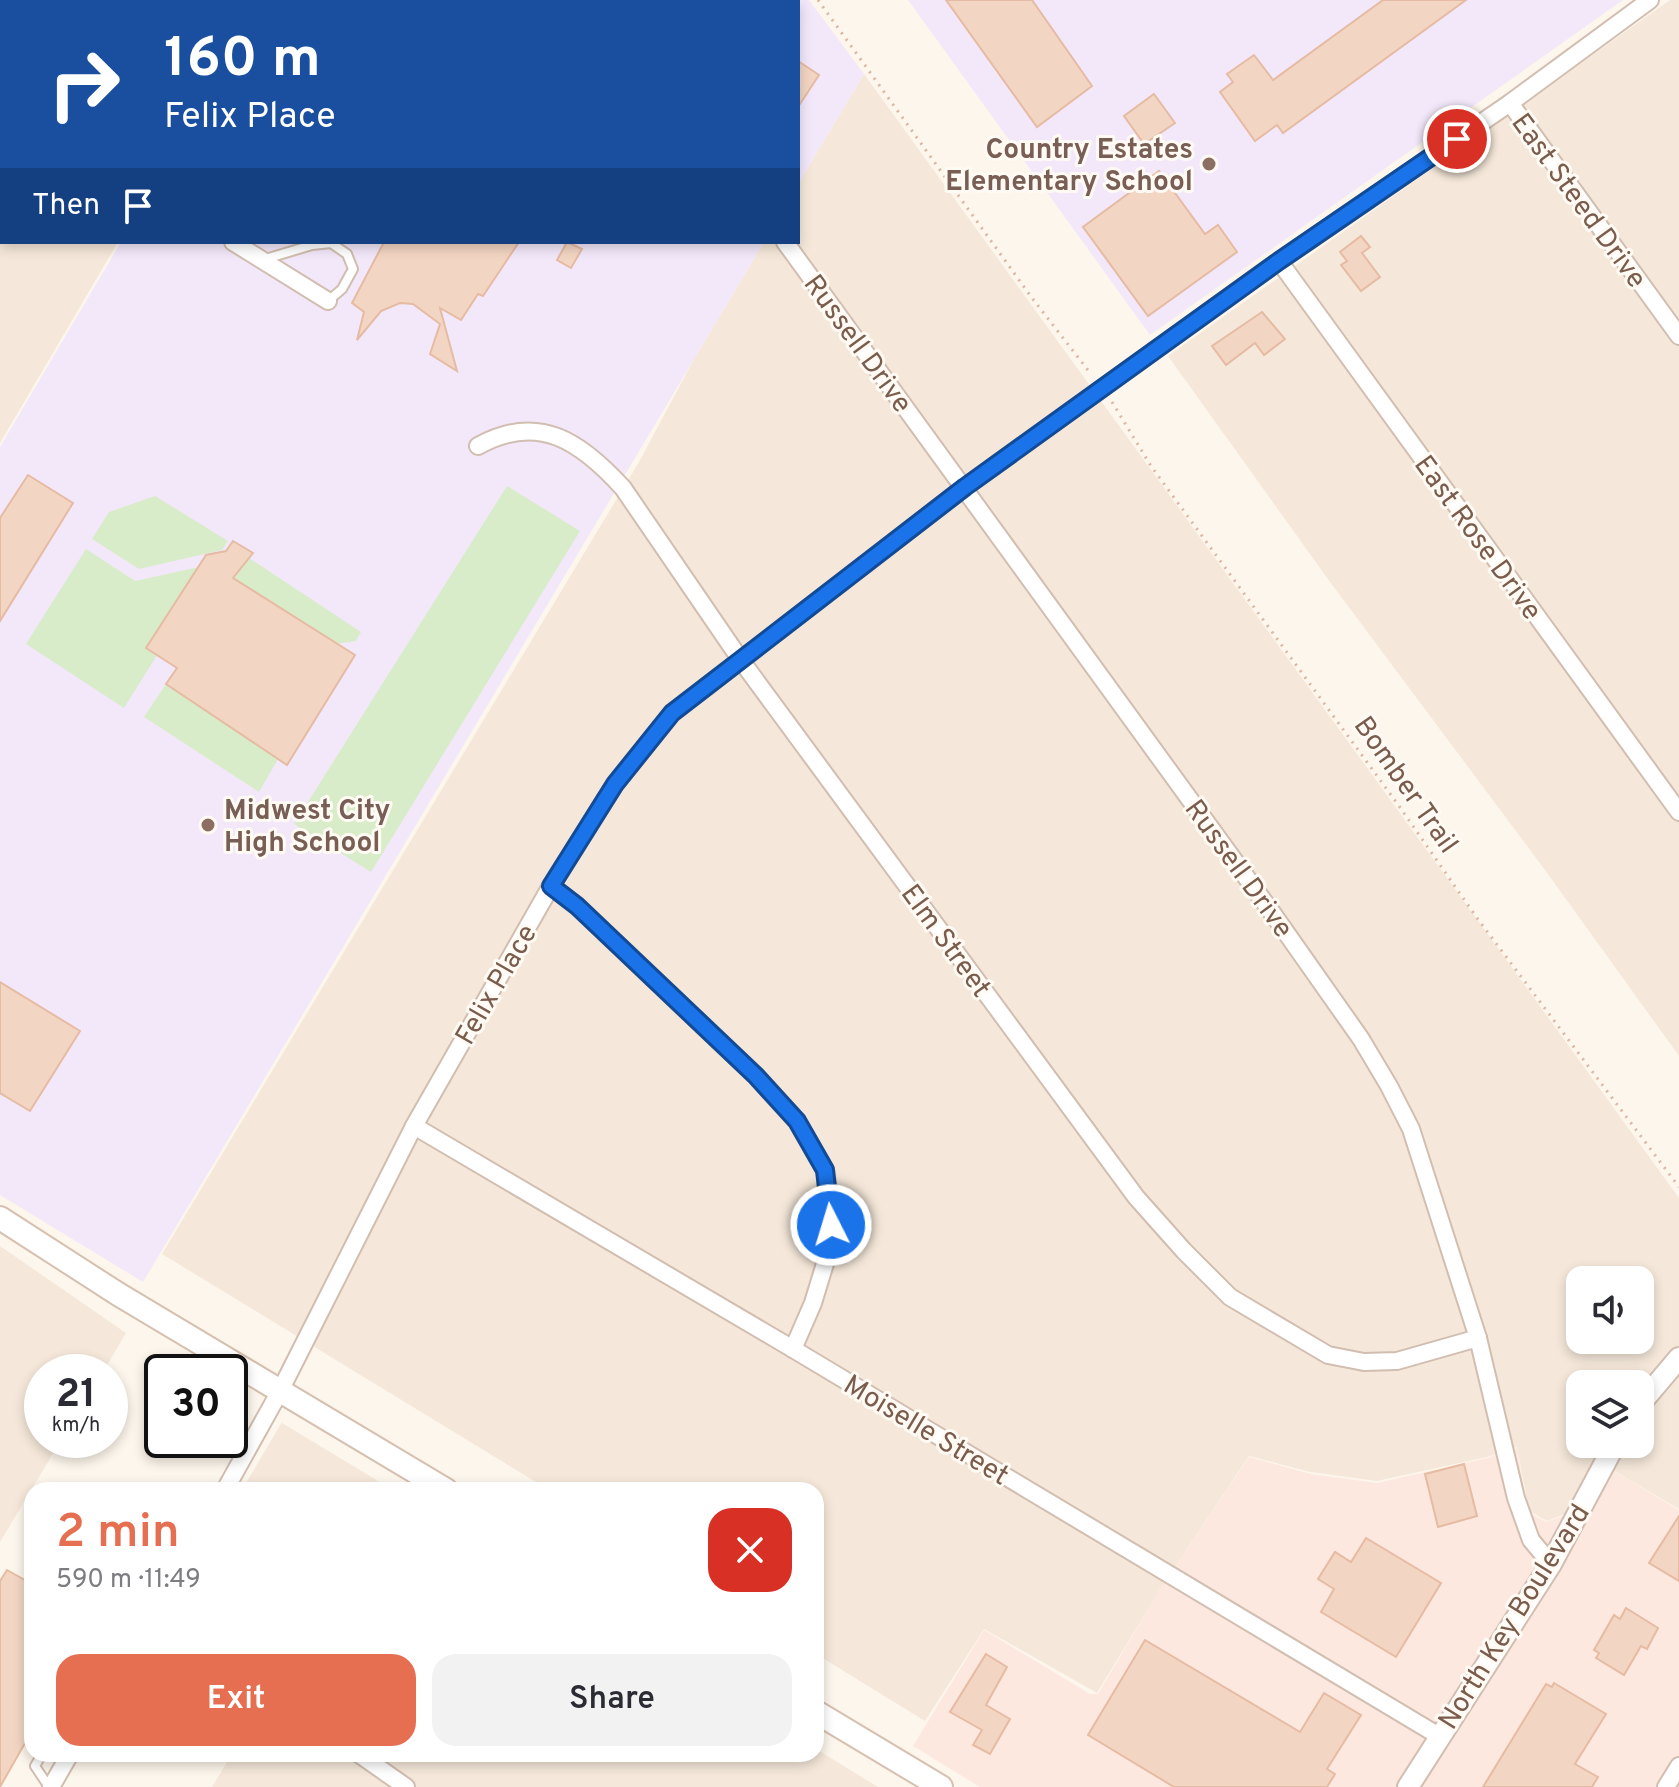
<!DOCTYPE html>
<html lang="en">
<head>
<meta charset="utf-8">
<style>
  :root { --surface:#fff; --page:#f2f2f3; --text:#2b2b33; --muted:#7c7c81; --accent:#e76f51 }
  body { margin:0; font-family:Overpass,sans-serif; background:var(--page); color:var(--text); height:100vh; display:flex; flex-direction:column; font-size:30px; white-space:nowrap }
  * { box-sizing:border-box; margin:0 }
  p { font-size:26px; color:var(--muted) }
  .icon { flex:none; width:44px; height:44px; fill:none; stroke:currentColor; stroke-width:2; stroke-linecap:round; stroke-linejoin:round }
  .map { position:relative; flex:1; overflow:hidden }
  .panel { position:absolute; left:24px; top:1482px; width:800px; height:280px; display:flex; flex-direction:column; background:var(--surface); border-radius:24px; box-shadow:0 4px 12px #0003 }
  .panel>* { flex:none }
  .top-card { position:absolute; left:0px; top:0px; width:800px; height:244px; box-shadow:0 4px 12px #0003; background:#1a4fa0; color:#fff; overflow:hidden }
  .controls { position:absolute; left:1566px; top:1266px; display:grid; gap:16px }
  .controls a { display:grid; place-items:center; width:88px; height:88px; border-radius:16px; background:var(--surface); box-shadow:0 4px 12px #0003; font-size:40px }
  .speed { position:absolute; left:24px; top:1354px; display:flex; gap:16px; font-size:40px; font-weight:700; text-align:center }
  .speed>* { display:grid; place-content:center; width:104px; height:104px; border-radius:50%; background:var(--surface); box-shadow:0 4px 12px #0003; line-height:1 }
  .speed small { font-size:20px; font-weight:400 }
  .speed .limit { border:4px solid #111; border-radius:12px; background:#fff; color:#111 }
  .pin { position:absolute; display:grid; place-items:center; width:68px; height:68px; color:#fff; margin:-34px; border:4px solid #fff; border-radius:50%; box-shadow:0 2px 8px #0007 }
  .me { position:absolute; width:88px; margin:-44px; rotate:355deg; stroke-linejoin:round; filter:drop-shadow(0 0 6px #0008) }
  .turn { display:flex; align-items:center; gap:28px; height:168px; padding:0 32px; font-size:36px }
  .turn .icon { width:104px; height:104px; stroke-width:2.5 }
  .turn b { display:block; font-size:56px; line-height:68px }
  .then { display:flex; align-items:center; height:76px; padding:0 32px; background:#0003; gap:16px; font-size:30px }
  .round { display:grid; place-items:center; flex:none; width:84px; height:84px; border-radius:24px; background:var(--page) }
  .overview { display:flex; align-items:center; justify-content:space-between; height:136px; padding:0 32px }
  h1 { font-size:48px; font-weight:600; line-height:60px; color:var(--accent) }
  .action { display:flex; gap:16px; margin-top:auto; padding:16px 32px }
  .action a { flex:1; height:92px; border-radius:24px; background:var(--accent); color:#fff; font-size:32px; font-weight:600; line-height:92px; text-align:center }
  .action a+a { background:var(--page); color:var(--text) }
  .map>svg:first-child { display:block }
</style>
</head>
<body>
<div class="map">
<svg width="1679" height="1787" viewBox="0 0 1679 1787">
  <rect width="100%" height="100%" fill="#fdf6ec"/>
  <!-- residential -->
  <g fill="#f5e8da" fill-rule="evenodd">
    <polygon points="0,0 145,2 2,2 2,242 118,242 0,443"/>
    <polygon points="1670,0 1679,0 1679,1056 1545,870 1330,582 1168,356"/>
    <path d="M864 74 1679 1198V1509L1597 1461 1565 1514 1547 1521 1529 1511 1517 1447 1487 1457 1377 1481 1310 1472 1249 1456 1161 1588 1097 1693 984 1629 925 1721 816 1654V1490H549L162 1254 639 462 694 359 764 242H798V184ZM1580 1280H1640V1340H1580ZM1580 1384H1640V1444H1580Z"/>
    <polygon points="0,1246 126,1333 103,1372 42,1372 42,1440 61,1440 0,1542"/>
    <polygon points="282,1422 282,1423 393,1490 242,1490"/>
    <polygon points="816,1749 878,1787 212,1787 232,1754 816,1754"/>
  </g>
  <!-- commercial -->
  <polygon fill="#fde8e0" points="1517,1448 1528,1512 1546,1522 1566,1515 1597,1461 1679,1510 1679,1787 980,1787 913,1746 984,1630 1090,1694 1098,1694 1160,1589 1249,1457 1311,1474 1377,1483 1487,1458"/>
  <!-- education -->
  <g fill="#f3e8fa">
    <polygon points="148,0 809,0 864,74 798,184 798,2"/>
    <polygon points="908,0 1623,0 1150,335"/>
    <polygon points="121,242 764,242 143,1282 0,1195 0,447"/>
  </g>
  <!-- green -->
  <g fill="#d8ecc9">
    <polygon points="507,486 580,531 371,872 294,824"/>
    <polygon points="155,496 228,541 222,550 139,569 92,539 109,512"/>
    <polygon points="86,549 135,581 199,567 146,648 157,655 124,708 26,644"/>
    <polygon points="249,558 361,632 356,641 336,644 233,578"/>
    <polygon points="166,684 278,759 259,792 144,717"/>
  </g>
  <!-- building -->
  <g fill="#f3d5c3" stroke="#e6bba3" stroke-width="2">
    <polygon points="946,0 1032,0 1092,86 1037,127"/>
    <polygon points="1383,0 1466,0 1283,133 1277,125 1255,141 1220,92 1233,82 1227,74 1254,55 1273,80"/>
    <polygon points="798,61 819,75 798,107"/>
    <polygon points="1154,94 1175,123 1144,144 1124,116"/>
    <polygon points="1159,171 1205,234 1218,225 1237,252 1148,316 1083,227"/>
    <polygon points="1361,236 1370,247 1362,253 1380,277 1361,291 1341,265 1347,261 1340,252"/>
    <polygon points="384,242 519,242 483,296 478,294 461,320 440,308 457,371 430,354 440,324 413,304 400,303 381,311 357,340 364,312 352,303"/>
    <polygon points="567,242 582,249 571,268 557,260"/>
    <polygon points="1262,312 1285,339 1264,355 1255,343 1226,365 1212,346"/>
    <polygon points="28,475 73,503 0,621 0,518"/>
    <polygon points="233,541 253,553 233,578 355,655 287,765 166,684 177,668 146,648 206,555 226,551"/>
    <polygon points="0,982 80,1031 30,1111 0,1093"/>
    <polygon points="1464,1464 1477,1516 1438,1527 1425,1474"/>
    <polygon points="1679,1516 1679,1581 1649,1563"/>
    <polygon points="1366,1538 1441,1583 1396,1657 1321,1612 1334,1589 1318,1579 1335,1552 1351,1562"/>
    <polygon points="7,1570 32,1584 32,1741 25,1743 0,1787 0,1581"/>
    <polygon points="1626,1608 1658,1628 1647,1649 1641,1646 1624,1675 1596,1658 1599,1653 1594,1650 1614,1615 1620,1619"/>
    <polygon points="1145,1640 1300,1732 1324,1693 1361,1715 1327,1769 1335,1774 1327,1787 1174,1787 1088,1735"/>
    <polygon points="986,1654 1007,1667 986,1705 1010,1719 990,1754 973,1745 982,1730 950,1712"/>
    <polygon points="1554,1683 1606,1714 1575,1764 1598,1777 1592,1787 1483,1787 1546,1684 1552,1687"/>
  </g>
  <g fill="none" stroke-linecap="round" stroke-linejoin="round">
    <defs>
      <g id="service">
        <polyline points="262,260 312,245 331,243 347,254 353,269 342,289 328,301"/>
        <polyline points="42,1754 35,1766 49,1787"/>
      </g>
      <g id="minor">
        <polyline points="1510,103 1679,336"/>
        <polyline points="0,118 2,119"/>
        <polyline points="233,242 328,301"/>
        <polyline points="785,242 1273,914 1361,1039 1389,1086 1411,1129 1478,1338 1516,1498 1531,1540 1551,1564"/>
        <polyline points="1279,261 1679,812"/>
        <path d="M478 446C539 412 581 442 623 488L740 659 1136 1197 1184 1251 1230 1297 1328 1355 1364 1362 1397 1361 1478 1338"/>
        <polyline points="551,886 577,906 756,1076 797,1121 825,1170 831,1207 831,1244 813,1303 793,1349"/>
        <polyline points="414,1126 793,1349 1439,1736"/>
        <polyline points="225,1490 280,1391 414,1126 551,886 615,784 672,713 965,487 1279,261 1510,103 1650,0"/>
        <polyline points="359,1754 406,1787"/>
        <polyline points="51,1787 70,1754"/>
        <polyline points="1666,1787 1679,1766"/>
      </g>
      <g id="tertiary">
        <polyline points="1640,1404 1679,1358"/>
        <polyline points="1408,1787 1551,1564 1615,1444"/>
      </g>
      <g id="secondary">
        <polyline points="0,1218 118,1294 446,1490"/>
        <polyline points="816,1712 941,1787"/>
      </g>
    </defs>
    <!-- service casing -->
    <use href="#service" stroke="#d1beb0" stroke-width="12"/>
    <!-- minor casing -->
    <use href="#minor" stroke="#d1beb0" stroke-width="20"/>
    <!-- tertiary casing -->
    <use href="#tertiary" stroke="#d1beb0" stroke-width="24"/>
    <!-- secondary casing -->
    <use href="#secondary" stroke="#d6c0b0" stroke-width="26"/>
    <!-- path -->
    <g stroke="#d9b8a5" stroke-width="3" stroke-dasharray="2 6" stroke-linecap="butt">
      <polyline points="818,0 1032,298 1091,374"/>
      <polyline points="1112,402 1151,466 1399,806 1477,918 1679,1187"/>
    </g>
    <!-- service -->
    <use href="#service" stroke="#fff" stroke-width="8"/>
    <!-- minor -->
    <use href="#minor" stroke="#fff" stroke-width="16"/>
    <!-- tertiary -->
    <use href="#tertiary" stroke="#fff" stroke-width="20"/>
    <!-- secondary -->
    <use href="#secondary" stroke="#fff" stroke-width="22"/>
  </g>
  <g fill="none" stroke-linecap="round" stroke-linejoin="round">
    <defs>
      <polyline id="route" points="831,1225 825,1170 797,1121 756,1076 577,906 551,886 615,784 672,713 965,487 1279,261 1457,139"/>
    </defs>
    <!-- route casing -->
    <use href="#route" stroke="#114b97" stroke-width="20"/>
    <!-- route -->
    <use href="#route" stroke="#1a73e8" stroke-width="14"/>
  </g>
  <!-- markers -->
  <g fill="#8d6e63" stroke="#fffaf3" stroke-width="3">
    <circle cx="1209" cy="164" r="8"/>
    <circle cx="208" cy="825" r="8"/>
  </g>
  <g text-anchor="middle" stroke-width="6" stroke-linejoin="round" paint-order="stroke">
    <!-- education labels -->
    <g font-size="28" font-weight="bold" fill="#785e54" stroke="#fffaf3" text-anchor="end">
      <text x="1193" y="158">Country Estates<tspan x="1193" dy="32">Elementary School</tspan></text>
      <text x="224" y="819" text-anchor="start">Midwest City<tspan x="224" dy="32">High School</tspan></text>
    </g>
    <!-- street labels -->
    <g font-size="28" fill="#7a5c4d" stroke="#fffaf3">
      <text transform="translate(1580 200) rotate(54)" y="10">East Steed Drive</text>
      <text transform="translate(859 343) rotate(54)" y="10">Russell Drive</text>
      <text transform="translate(1479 537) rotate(54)" y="10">East Rose Drive</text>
      <text transform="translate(1407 784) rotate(55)" y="10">Bomber Trail</text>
      <text transform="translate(1240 868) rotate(54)" y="10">Russell Drive</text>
      <text transform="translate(947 940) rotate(54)" y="10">Elm Street</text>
      <text transform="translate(495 984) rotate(-60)" y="10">Felix Place</text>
      <text transform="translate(927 1429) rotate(31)" y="10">Moiselle Street</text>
      <text transform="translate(1513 1616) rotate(-58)" y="10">North Key Boulevard</text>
    </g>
  </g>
</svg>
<div class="controls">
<a><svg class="icon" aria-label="sound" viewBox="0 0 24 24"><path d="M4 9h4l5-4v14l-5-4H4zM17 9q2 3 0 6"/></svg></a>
<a><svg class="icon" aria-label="layers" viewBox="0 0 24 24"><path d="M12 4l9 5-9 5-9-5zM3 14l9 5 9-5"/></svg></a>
</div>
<div class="speed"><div>21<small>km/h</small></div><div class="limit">30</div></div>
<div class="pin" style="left:1457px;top:139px;background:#d93025"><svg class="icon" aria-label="arrive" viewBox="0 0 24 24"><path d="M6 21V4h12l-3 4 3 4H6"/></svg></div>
<svg class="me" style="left:831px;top:1225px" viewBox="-20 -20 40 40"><circle r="17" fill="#1a73e8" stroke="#fff" stroke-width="3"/><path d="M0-11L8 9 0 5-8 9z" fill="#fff"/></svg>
<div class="top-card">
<div class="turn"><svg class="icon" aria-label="right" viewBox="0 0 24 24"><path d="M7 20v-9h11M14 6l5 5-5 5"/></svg><div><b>160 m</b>Felix Place</div></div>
<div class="then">Then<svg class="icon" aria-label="arrive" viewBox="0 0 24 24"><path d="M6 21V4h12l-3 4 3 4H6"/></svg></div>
</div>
<section class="panel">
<div class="overview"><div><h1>2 min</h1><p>590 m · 11:49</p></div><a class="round" style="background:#d93025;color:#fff"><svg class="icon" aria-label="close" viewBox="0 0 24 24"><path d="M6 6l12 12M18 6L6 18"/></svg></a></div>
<div class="action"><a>Exit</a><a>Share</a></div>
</section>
</div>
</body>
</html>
